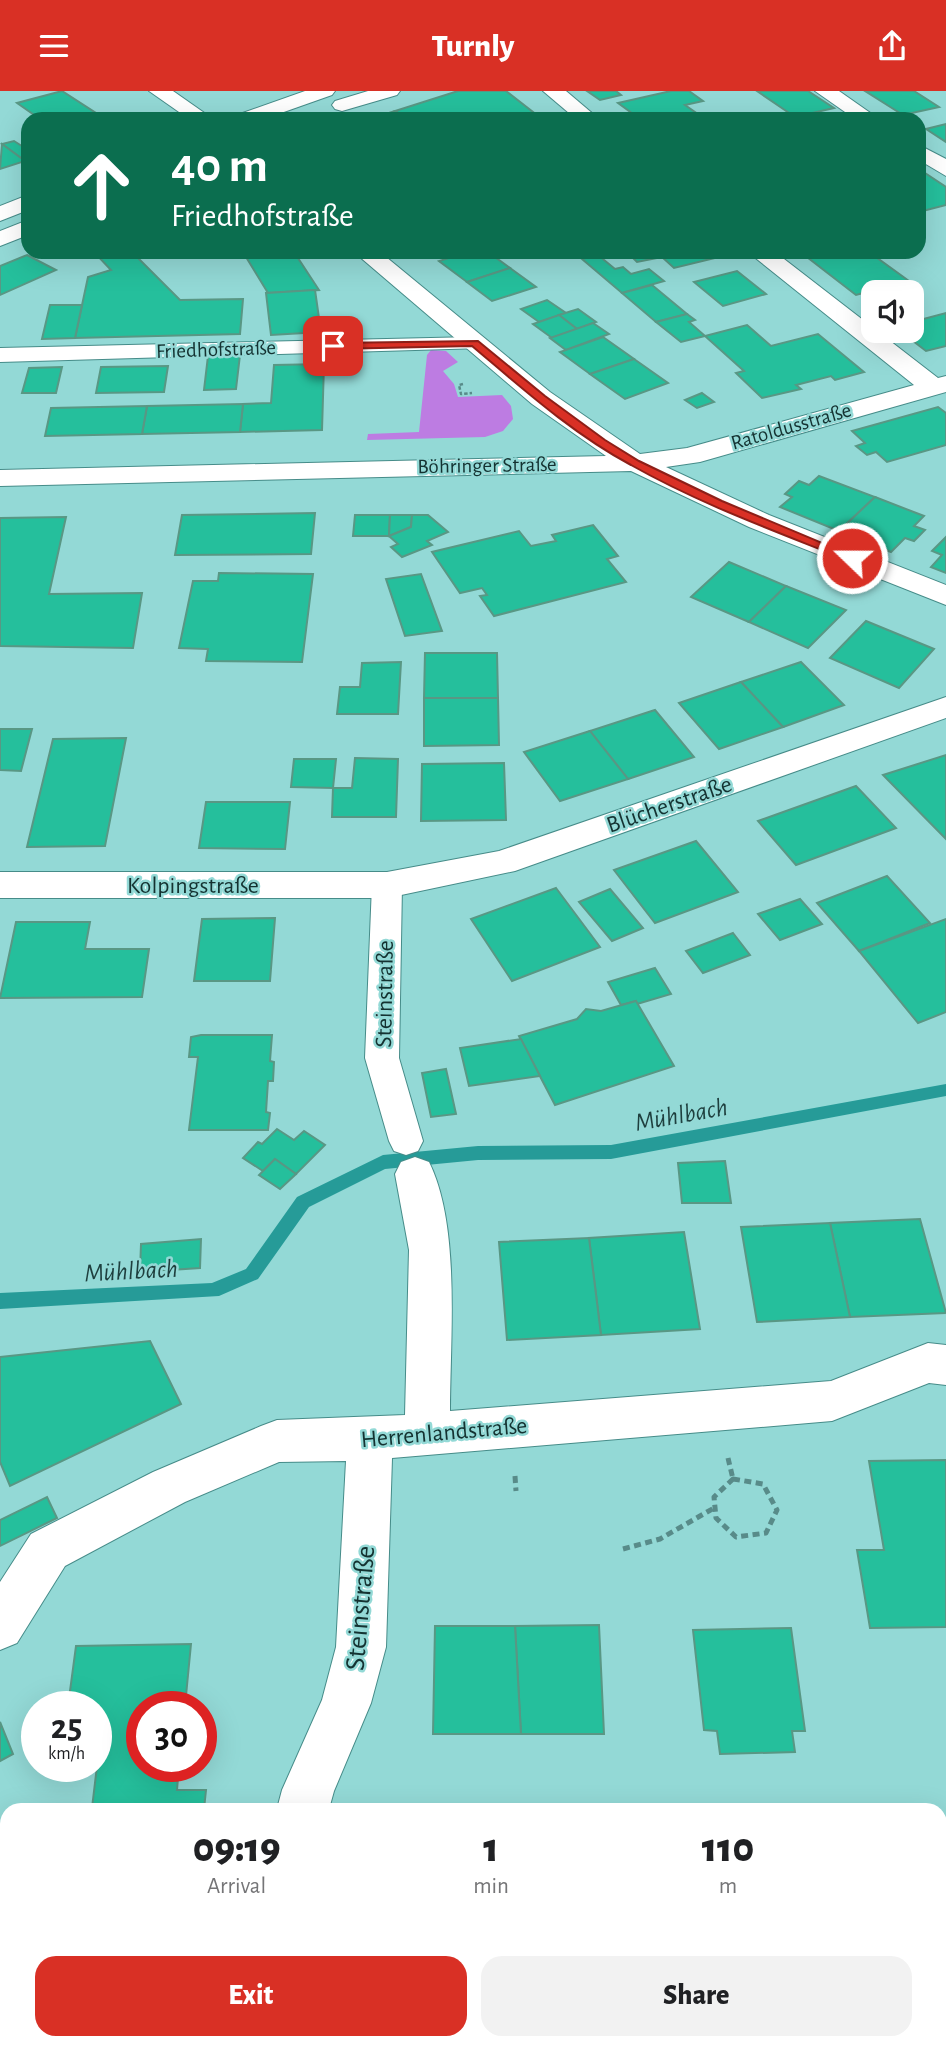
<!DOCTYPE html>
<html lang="en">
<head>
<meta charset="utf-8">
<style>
  :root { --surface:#fff; --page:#f2f2f2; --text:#202124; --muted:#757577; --accent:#d93025 }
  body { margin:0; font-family:"Alegreya Sans",sans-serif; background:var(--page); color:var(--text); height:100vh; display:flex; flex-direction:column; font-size:26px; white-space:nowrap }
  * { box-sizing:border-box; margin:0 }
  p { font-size:23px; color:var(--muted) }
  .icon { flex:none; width:38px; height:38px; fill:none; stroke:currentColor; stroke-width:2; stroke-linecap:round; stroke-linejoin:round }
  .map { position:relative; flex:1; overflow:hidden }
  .panel { position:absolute; left:0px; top:1712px; width:947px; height:247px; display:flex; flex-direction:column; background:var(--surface); border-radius:21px 21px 0 0; box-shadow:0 7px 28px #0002 }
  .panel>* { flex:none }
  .banner { position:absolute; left:21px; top:21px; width:905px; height:147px; border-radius:21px; box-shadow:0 7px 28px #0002; background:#0b6e4f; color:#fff; overflow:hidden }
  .buttons { position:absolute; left:861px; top:189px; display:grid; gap:14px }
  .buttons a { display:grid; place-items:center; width:63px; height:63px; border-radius:14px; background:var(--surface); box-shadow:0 7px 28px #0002; font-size:35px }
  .speed { position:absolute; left:21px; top:1600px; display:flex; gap:14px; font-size:35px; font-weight:700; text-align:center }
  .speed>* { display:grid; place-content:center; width:91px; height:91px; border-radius:50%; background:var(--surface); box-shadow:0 7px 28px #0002; line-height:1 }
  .speed small { font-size:18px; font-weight:400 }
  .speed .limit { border:10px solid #d22; background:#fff; color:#111 }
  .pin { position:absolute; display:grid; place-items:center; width:60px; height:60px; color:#fff; margin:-30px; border-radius:14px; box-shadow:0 4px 10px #0006 }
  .me { position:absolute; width:77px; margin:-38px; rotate:292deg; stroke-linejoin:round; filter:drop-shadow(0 0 5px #0008) }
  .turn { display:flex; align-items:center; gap:24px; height:147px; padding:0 35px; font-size:32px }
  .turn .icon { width:91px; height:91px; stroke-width:2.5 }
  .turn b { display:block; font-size:49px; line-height:60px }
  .eta { display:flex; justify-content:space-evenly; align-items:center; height:119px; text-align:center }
  .eta b { font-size:42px; font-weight:800; line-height:49px }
  .primary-button { display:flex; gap:14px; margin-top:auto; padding:14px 35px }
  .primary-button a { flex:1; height:80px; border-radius:21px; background:var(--accent); color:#fff; font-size:28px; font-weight:800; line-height:80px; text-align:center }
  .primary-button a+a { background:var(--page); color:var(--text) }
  header { display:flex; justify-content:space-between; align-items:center; height:91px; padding:0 35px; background:var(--accent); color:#fff; font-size:32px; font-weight:800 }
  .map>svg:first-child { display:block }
</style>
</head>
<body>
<header><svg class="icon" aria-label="menu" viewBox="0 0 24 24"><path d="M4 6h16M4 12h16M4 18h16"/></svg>Turnly<svg class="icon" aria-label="share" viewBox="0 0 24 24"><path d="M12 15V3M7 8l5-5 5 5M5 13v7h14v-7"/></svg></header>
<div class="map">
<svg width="946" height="1957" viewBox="0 0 946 1957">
  <rect width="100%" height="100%" fill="#93d9d6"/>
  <!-- green -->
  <polygon fill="#bd7ce2" points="431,259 446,260 458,271 443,280 454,293 458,306 502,304 511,315 513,328 503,340 485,346 367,349 368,343 419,341 427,264"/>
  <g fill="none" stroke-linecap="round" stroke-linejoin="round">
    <!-- stream -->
    <polygon fill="#269b98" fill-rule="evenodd" points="946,993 946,1005 611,1068 478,1069 385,1078 309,1116 258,1188 219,1205 0,1218 0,1202 212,1192 246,1178 297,1106 383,1064 478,1055 611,1054"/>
  </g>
  <!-- building -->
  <g fill="#25bf9c" stroke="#599784" stroke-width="2">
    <polygon points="62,0 99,24 92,26 96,28 40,28 17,12"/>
    <polygon points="458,0 506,0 542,28 409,28 395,20"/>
    <polygon points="587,0 616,0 621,4 600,9"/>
    <polygon points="671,0 689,0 703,10 685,14 705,28 640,28 618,12"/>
    <polygon points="757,0 808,0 834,17 795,26"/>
    <polygon points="865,0 914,0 939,16 903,24"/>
    <polygon points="395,20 409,28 369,28"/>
    <polygon points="946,33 946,51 926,38"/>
    <polygon points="14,50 28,59 28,69 25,70 2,53"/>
    <polygon points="2,53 25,70 0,78"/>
    <polygon points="919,78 946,96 946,114 919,121"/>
    <polygon points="94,161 132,161 180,209 243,208 240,243 75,247 88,186 111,179"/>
    <polygon points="273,161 294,161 319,199 268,202 246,166"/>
    <polygon points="468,161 488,161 510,177 467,191 439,170"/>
    <polygon points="627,161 713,161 719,166 674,177 662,166 637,171"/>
    <polygon points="810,161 869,161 909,190 856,204 803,163"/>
    <polygon points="27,164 56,179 0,204 0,175"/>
    <polygon points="598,164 615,178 623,176 631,183 649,178 664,190 622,202 582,168"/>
    <polygon points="510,177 536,196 492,210 467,191"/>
    <polygon points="737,180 766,203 723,215 694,191"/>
    <polygon points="900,192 910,199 873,201 873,206 867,201"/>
    <polygon points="652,194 687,223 656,231 622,202"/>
    <polygon points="315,199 321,241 271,244 266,202"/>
    <polygon points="547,209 566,222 539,231 521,218"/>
    <polygon points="50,214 82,214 75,247 42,248"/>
    <polygon points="578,218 596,231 577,238 559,224"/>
    <polygon points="946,222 946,255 926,260 900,240 912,240 912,231"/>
    <polygon points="687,223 695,229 689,231 705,245 681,251 656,231"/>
    <polygon points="559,224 577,238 552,247 533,233"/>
    <polygon points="593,232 609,243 566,259 550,247"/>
    <polygon points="747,234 771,255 818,243 864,281 835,289 831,285 796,294 801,298 762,307 736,282 744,280 705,245"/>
    <polygon points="603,246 634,268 590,283 560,261"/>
    <polygon points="240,264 236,298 204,299 208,265"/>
    <polygon points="634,268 668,292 625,308 590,283"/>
    <polygon points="324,273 322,339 240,341 243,313 271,312 274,274"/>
    <polygon points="168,275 164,301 96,302 101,276"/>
    <polygon points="62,276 56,302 22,302 29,277"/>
    <polygon points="702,302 714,311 697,317 685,309"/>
    <polygon points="243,313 240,341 142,343 147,315"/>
    <polygon points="147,315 142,343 45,345 51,317"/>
    <polygon points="938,316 946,322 946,354 887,371 876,361 867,364 856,355 865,352 852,340"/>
    <polygon points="819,385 875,406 839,440 780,416 792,406 785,403 799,390 809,394"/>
    <polygon points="875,406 924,425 914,435 925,439 914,450 905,447 891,461 839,440"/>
    <polygon points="315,422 311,463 175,464 182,424"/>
    <polygon points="355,424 390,424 389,445 353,445"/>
    <polygon points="390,424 412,424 411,436 389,445"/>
    <polygon points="412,424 428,424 448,441 427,450 432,454 402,466 391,456 398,453 389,445 411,436"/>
    <polygon points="66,426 49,503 142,502 133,557 0,555 0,427"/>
    <polygon points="593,434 618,465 607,468 626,491 494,525 480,505 487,504 482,497 460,502 432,461 519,440 531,455 556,450 552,444"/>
    <polygon points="946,446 946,482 931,476 942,464 932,460"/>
    <polygon points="729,471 786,495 749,531 691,506"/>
    <polygon points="219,482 313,483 302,571 206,570 208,558 179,557 193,490 218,490"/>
    <polygon points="421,483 442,540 405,545 386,488"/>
    <polygon points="786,495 846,519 808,557 749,531"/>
    <polygon points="866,530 934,558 899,597 830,567"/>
    <polygon points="425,562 497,562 498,607 424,607"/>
    <polygon points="401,571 398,623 337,623 340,596 360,596 362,572"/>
    <polygon points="801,571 844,614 783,636 741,591"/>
    <polygon points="741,591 783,636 719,658 679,612"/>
    <polygon points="424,607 498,607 499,654 424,655"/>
    <polygon points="655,619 694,666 628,688 590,640"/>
    <polygon points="0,638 32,638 21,680 0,679"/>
    <polygon points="590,640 628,688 560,710 524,661"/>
    <polygon points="126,647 105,755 27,756 53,648"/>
    <polygon points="946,664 946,748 883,684"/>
    <polygon points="355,667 398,668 396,726 332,726 333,697 352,697"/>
    <polygon points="294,668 336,668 333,697 291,696"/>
    <polygon points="504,672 506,729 421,730 422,673"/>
    <polygon points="856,695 896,737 796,774 758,730"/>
    <polygon points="206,711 290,711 285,758 199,757"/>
    <polygon points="696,750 738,801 655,832 614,779"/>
    <polygon points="887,785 930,832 859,860 817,812"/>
    <polygon points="556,797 600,856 512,890 471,828"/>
    <polygon points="610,798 643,837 612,850 579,811"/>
    <polygon points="800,808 822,833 780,849 758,823"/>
    <polygon points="275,827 270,890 194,890 202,828"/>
    <polygon points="946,828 946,921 918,932 859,860"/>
    <polygon points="16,831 90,831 85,858 149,858 142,906 0,907"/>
    <polygon points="733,842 750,864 703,882 686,860"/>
    <polygon points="655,877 671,903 637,913 636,910 621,914 608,891"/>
    <polygon points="636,910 674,975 555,1014 519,945 577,928 586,918 601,920"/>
    <polygon points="201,944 272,944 270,970 274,971 273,990 268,990 266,1021 270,1022 268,1039 189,1039 198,966 189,966 191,946"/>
    <polygon points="521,948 540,985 469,995 460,957"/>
    <polygon points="446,978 456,1023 431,1026 422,982"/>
    <polygon points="277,1038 294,1049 304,1040 325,1054 296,1083 275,1068 263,1080 243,1067 258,1051 262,1053"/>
    <polygon points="275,1068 296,1083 280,1098 259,1084"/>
    <polygon points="725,1070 731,1112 682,1112 678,1072"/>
    <polygon points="920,1128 946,1222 850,1226 830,1132"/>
    <polygon points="830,1132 850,1226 757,1231 741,1136"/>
    <polygon points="684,1141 700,1238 601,1244 589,1147"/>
    <polygon points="589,1147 601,1244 507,1249 499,1151"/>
    <polygon points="201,1148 200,1177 140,1181 141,1153"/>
    <polygon points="150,1250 181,1313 10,1395 0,1371 0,1266"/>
    <polygon points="946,1369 946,1536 870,1537 857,1459 884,1459 869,1370"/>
    <polygon points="47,1406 57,1427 0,1455 0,1429"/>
    <polygon points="599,1534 604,1643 521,1643 515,1535"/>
    <polygon points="435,1535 515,1535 521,1643 433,1643"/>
    <polygon points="791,1537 805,1640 792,1640 795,1661 720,1663 717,1640 704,1639 693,1539"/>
    <polygon points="191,1553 185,1615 142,1615 142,1675 179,1675 177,1699 206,1699 204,1718 92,1717 97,1675 60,1676 96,1675 96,1615 68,1615 76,1555"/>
    <polygon points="0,1631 13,1663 0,1670"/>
    <polygon points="0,1845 7,1845 7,1951 144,1951 143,1957 0,1957"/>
    <rect x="437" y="1951" width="196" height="6"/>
  </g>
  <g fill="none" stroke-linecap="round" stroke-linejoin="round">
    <defs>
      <g id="service">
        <polygon points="475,246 483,247 486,252 483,257 0,271 0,257"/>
        <polygon points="387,783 398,786 402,794 399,967 423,1050 418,1060 406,1064 394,1060 389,1050 365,967 372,794 376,786"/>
      </g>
      <g id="minor">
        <polygon points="149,0 173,0 213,28 189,28"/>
        <polygon points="368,0 400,0 397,4 342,20 335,18 332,14 335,10"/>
        <polygon points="543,0 566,0 599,28 576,28"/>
        <polygon points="815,0 839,0 879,28 855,28"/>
        <polygon points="919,54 946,68 946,85 919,69"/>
        <polygon points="28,129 28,144 0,155 0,140"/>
        <polygon points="354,161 380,161 550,301 640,363 687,357 914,294 748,161 775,161 938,287 946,285 946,301 700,371 666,376 769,424 946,494 946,514 749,436 631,380 0,395 0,379 606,365 532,313"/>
        <polygon points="946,606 946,627 515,780 387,807 0,807 0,781 387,781 499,760"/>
        <path d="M415 1066 429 1071C461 1135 450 1249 450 1320L831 1290 928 1252 946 1254V1294L929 1292 832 1330 392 1367 386 1556 371 1612 334 1700 329 1718H277L282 1699 322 1609 336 1556 346 1370 279 1371 185 1411 65 1475 17 1552 0 1559V1491L31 1443 153 1381 261 1335 277 1329 405 1324 409 1159 395 1083 401 1071Z"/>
        <rect x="252" y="1951" width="56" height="6"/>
      </g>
      <g id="secondary">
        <polygon points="305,0 335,0 332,4 264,28 234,28 237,24"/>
        <polygon points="28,104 28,119 0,130 0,115"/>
      </g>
    </defs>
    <!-- service casing -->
    <use href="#service" stroke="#468c89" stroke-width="2"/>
    <!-- minor casing -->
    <use href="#minor" stroke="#468c89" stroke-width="2"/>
    <!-- secondary casing -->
    <use href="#secondary" stroke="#468c89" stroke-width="2"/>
    <!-- path-far1 -->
    <polyline stroke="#588b89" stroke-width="2.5" stroke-dasharray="3.5 2" stroke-linecap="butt" points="463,293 459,294 461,303 472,302"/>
    <!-- path -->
    <g stroke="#588b89" stroke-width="5" stroke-dasharray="7 4.5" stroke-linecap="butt">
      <polyline points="728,1367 733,1388"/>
      <polyline points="515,1385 516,1400"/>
      <polygon points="733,1388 763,1393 777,1419 766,1442 736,1446 716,1427 714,1406"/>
      <polyline points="623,1458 660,1448 714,1417"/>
    </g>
    <!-- service -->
    <use href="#service" fill="#fff" fill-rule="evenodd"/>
    <!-- minor -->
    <use href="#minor" fill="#fff" fill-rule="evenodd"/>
    <!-- secondary -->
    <use href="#secondary" fill="#fff" fill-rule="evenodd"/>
  </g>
  <!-- route -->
  <path fill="#d93025" stroke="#8d1f18" stroke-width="2" d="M478 250 545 305 605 349 639 370 722 410 858 467 847 469C775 440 700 413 631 374 573 343 523 298 472 255L333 258 328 255 333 252Z"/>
  <g text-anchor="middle" stroke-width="5" stroke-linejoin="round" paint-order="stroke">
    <!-- far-street labels -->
    <g font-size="21" fill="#143231" stroke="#93d9d6">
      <text transform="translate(216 258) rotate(-2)" y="7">Friedhofstraße</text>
      <text transform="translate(791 335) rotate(-16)" y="7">Ratoldusstraße</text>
      <text transform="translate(487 374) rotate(-1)" y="7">Böhringer Straße</text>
    </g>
    <!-- street labels -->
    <g font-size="24" fill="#143231" stroke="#93d9d6">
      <text transform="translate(669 713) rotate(-19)" y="8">Blücherstraße</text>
      <text x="193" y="802">Kolpingstraße</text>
      <text transform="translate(384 903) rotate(-89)" y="8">Steinstraße</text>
      <text transform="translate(444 1341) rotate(-5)" y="8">Herrenlandstraße</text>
    </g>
    <!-- water labels -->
    <g font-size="26" font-style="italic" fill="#1e3f3e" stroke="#93d9d6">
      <text transform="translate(681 1023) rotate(-10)" y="9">Mühlbach</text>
      <text transform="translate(131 1179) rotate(-3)" y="9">Mühlbach</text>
    </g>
    <!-- near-street labels -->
    <g font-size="28" fill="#143231" stroke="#93d9d6">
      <text transform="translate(359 1517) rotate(-85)" y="10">Steinstraße</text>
    </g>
  </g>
</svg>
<div class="buttons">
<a><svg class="icon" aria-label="sound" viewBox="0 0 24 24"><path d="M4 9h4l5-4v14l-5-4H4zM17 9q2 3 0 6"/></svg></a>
</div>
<div class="speed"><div>25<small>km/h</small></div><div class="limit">30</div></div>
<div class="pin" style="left:333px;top:255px;background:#d93025"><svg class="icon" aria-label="arrive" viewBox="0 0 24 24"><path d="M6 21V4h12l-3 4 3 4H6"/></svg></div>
<svg class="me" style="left:852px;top:467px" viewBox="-20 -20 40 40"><circle r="17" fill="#d93025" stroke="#fff" stroke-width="3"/><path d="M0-11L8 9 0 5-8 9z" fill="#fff"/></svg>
<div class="banner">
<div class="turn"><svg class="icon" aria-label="ahead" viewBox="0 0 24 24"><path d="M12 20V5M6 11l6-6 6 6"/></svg><div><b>40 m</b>Friedhofstraße</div></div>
</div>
<section class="panel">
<div class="eta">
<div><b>09:19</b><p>Arrival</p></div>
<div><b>1</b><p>min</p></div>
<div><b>110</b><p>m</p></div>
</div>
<div class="primary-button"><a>Exit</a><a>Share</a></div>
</section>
</div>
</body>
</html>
